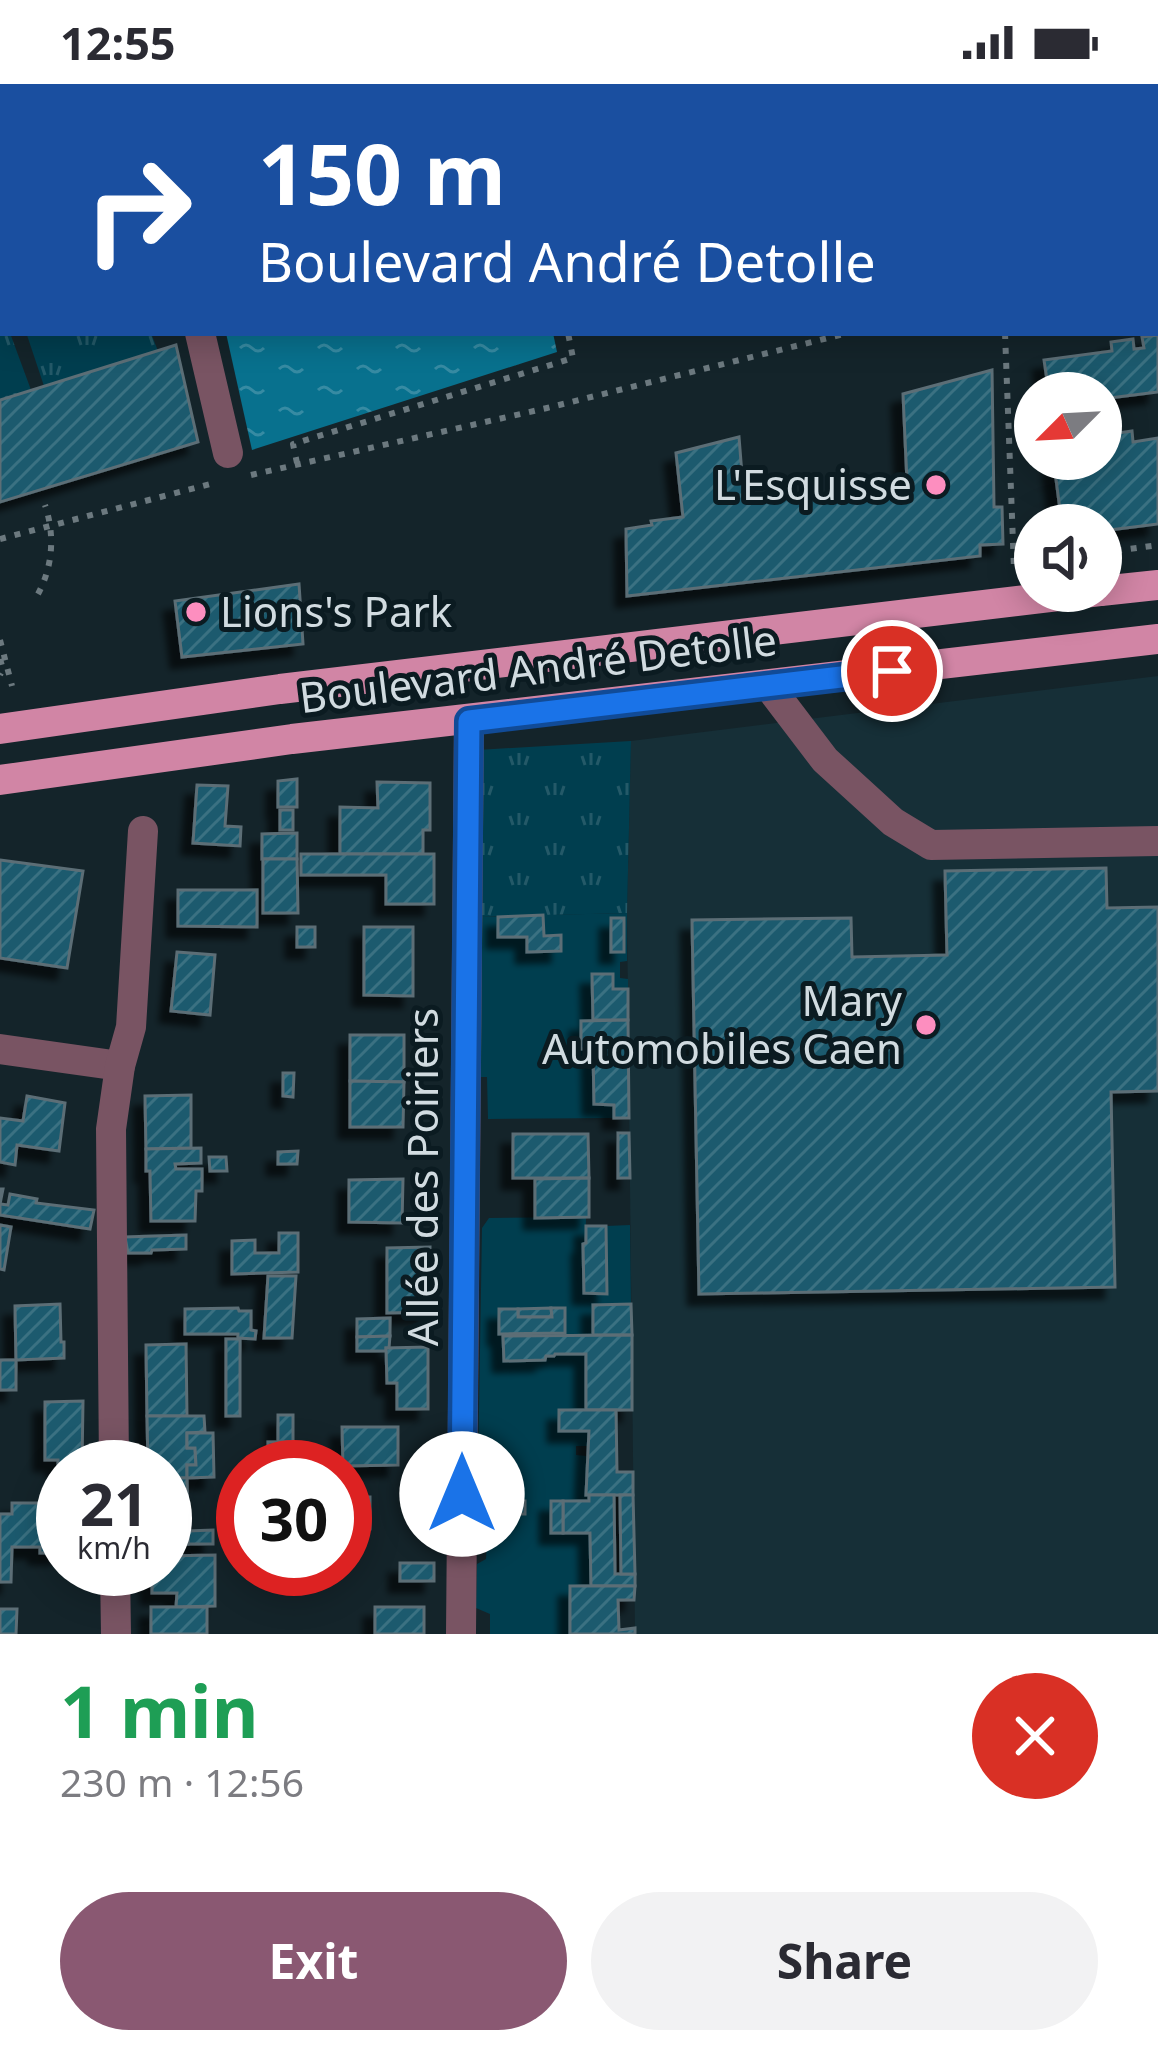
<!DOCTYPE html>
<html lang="en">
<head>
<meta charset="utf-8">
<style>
  :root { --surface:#fff; --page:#f2f2f3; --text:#2b2b33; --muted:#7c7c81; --accent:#8a5872 }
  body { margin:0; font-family:"Noto Sans",sans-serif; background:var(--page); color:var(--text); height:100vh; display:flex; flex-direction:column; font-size:45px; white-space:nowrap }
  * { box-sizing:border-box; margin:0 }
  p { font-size:39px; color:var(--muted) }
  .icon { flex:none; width:66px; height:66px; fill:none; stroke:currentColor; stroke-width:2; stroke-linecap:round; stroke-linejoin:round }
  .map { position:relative; height:1550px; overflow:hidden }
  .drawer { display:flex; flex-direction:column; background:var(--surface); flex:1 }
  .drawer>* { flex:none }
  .top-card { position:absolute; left:0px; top:0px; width:1158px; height:252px; box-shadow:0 6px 30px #0003; background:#1a4fa0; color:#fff; overflow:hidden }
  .needle { width:78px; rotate:246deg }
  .controls { position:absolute; left:1014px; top:288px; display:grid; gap:24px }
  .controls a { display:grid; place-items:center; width:108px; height:108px; border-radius:50%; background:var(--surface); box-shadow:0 6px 30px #0003; font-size:60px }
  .speed { position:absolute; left:36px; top:1356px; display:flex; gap:24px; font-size:60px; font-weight:700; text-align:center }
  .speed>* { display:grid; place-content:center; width:156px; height:156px; border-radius:50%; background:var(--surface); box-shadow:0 6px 30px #0003; line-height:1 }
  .speed small { font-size:30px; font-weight:400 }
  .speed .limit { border:18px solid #d22; background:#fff; color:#111 }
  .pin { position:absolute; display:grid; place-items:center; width:102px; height:102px; color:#fff; margin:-51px; border:6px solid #fff; border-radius:50%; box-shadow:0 3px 12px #0007 }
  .me { position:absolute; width:132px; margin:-66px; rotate:0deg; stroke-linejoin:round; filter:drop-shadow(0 0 9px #0008) }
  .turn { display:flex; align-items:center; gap:42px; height:252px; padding:0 60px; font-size:54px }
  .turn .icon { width:156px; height:156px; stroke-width:2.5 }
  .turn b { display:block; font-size:84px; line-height:102px }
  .round { display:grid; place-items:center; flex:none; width:126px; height:126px; border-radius:63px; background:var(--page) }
  .overview { display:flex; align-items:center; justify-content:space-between; height:204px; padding:0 60px }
  h1 { font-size:72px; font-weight:700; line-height:90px; color:#1e9e55 }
  .cta { display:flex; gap:24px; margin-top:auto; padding:24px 60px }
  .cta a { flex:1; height:138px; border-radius:72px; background:var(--accent); color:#fff; font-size:48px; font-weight:700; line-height:138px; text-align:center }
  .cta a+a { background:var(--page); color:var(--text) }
  .status { display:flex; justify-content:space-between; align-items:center; height:84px; padding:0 60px; background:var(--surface); direction:ltr }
  .status svg { height:33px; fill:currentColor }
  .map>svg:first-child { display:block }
</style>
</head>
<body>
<div class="status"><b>12:55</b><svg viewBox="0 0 49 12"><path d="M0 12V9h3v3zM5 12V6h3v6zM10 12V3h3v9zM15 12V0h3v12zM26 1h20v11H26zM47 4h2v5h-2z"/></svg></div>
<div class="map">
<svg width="1158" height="1550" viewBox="0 0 1158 1550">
  <defs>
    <pattern id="grass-tufts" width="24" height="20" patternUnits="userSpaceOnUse" patternTransform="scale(3)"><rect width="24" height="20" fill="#003e4f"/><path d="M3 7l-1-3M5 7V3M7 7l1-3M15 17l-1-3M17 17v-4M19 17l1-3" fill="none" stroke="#245968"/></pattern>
    <pattern id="water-ripples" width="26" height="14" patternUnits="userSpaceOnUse" patternTransform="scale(3)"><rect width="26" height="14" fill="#08718e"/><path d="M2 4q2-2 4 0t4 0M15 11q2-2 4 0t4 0" fill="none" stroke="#378ba3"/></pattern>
    <pattern id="building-hatch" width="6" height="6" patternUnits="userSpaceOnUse" patternTransform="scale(3)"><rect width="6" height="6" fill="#1b5a6e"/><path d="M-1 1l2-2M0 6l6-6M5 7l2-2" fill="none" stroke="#3b7182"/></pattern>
    <filter id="shadow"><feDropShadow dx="-11" dy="11" stdDeviation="3" flood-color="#0009"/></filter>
  </defs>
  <rect width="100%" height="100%" fill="#14242a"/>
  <!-- built -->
  <polygon fill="#162f37" points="1158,592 1158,1550 635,1550 627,829 631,657"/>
  <!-- grass -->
  <g fill="url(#grass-tufts)">
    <polygon points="3,237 3,249 10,249 31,306 0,316 0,238"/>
    <polygon points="34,249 151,249 158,267 44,302 27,251"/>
    <polygon points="631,657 627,829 479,833 478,666"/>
  </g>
  <!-- green -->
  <g fill="#003e4f">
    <polygon points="627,829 627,877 620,878 620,894 628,895 628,905 613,905 613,890 592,890 593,936 581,938 581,965 593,965 614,1021 614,1034 488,1035 487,993 478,993 479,833 498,833 499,853 527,853 528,868 561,866 561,852 544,852 543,831"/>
    <polygon points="586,1133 584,1209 607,1209 606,1142 630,1141 631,1220 593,1222 593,1251 503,1253 505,1277 554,1272 555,1270 586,1270 586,1326 560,1326 559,1346 589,1347 589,1362 576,1362 576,1371 586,1372 586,1410 589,1411 589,1417 551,1417 551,1448 590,1449 591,1502 570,1503 570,1550 490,1550 490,1530 476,1524 477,1480 486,1475 487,1456 477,1449 482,1144 489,1134"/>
  </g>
  <!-- water -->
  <polygon fill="url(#water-ripples)" points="226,249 553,249 557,268 252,366"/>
  <!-- building -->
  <g fill="url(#building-hatch)" stroke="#5c6e76" stroke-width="3" filter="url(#shadow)">
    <polygon points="3,29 3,136 0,138 0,30"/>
    <polygon points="1158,251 1158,308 1101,315 1101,309 1049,309 1044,276 1112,267 1111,258 1133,255 1134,265 1144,264 1142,253"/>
    <polygon points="176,261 198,358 0,418 0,316"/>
    <polygon points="992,286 994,423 1002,423 1003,460 980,461 980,472 627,512 626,445 652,441 651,437 683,433 676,369 739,353 744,416 819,410 819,417 850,414 849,405 907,398 903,310"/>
    <polygon points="1132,347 1133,358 1158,354 1158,440 1101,447 1101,441 1062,441 1054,380 1073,377 1072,375 1101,375 1101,372 1107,371 1106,362 1112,361 1111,350"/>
    <polygon points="299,500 303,560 182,573 175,517"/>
    <polygon points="297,695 297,723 278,723 278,697"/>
    <polygon points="377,698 430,699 430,746 423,746 423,770 340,770 340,723 378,724"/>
    <polygon points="197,701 228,702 225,742 241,743 240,762 193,759"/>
    <rect x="280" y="726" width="13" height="20"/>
    <polygon points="297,749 297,775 262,775 262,750"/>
    <polygon points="301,770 434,770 434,820 386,820 386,791 301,791"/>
    <polygon points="263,775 297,775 298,829 263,829"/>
    <polygon points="0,776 83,787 67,884 0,874"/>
    <polygon points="1106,784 1107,824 1158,823 1158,1007 1111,1008 1115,1203 699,1210 692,836 851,834 852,873 947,871 945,787"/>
    <polygon points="178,806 257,806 257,843 178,842"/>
    <polygon points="543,831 544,852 561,851 561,867 527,868 527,853 498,853 498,833"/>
    <rect x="611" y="834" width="13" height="34"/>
    <rect x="297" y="843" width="18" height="20"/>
    <polygon points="364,843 413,843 413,912 364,911"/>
    <polygon points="177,868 215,871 210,931 171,927"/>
    <polygon points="592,890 613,890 613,905 628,905 628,936 593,936"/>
    <polygon points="628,936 629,1034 614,1034 614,1021 594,1020 593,965 581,965 581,937"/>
    <polygon points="350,951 404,951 404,998 350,997"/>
    <polygon points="283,989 294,989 293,1013 283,1012"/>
    <polygon points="350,997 404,998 403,1043 350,1043"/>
    <polygon points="191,1011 191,1064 146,1065 145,1012"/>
    <polygon points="27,1012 65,1019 59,1067 17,1061 15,1081 0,1078 0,1034 23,1037"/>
    <polygon points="618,1049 629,1049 630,1094 618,1094"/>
    <polygon points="513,1050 588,1050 589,1094 513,1094"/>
    <polygon points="201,1064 201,1079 175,1080 176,1085 202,1085 202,1107 196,1107 195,1137 151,1137 150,1087 146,1087 146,1065"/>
    <polygon points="298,1067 297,1080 278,1080 278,1068"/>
    <polygon points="209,1073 226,1073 227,1087 210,1087"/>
    <polygon points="589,1094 589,1133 535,1134 535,1095"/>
    <polygon points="403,1095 402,1139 349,1138 349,1096"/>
    <polygon points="0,1105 3,1105 0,1120 8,1121 10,1110 37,1115 36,1119 94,1126 90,1145 0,1131"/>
    <polygon points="0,1141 11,1143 4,1186 0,1185"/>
    <polygon points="586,1142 606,1142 607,1210 584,1209 583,1160 586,1159"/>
    <polygon points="279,1149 298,1149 298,1188 232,1190 232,1157 255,1156 255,1169 279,1169"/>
    <polygon points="186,1151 186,1165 152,1166 151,1169 128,1169 125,1153"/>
    <polygon points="430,1163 429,1228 387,1229 387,1164"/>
    <polygon points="268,1192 296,1192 292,1254 264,1254"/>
    <polygon points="60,1220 61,1258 64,1258 64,1274 16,1276 15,1222"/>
    <polygon points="631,1220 632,1251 593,1251 593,1221"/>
    <polygon points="238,1224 239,1227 251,1227 251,1246 256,1247 255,1255 238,1254 238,1250 185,1250 185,1225"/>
    <polygon points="551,1224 552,1233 518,1233 518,1225"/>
    <polygon points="551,1224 565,1224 565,1249 499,1250 499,1225 518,1225 518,1233 552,1233"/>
    <polygon points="390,1234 390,1252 357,1253 357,1235"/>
    <polygon points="632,1251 632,1326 586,1326 586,1270 555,1270 554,1272 546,1272 545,1276 504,1277 503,1252"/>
    <polygon points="390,1252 389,1264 386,1264 386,1267 357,1267 357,1253"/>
    <rect x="226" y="1255" width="14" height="77"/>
    <polygon points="186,1260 187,1332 147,1332 146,1261"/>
    <polygon points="428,1263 428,1325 397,1325 397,1299 387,1299 386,1264"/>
    <rect x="0" y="1276" width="16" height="30"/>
    <polygon points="83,1317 82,1382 58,1382 58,1376 45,1376 45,1318"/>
    <polygon points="559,1326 616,1326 617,1388 633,1388 633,1411 586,1411 589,1347 559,1347"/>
    <rect x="278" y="1331" width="15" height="27"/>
    <polygon points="147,1332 204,1332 205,1348 187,1349 187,1364 195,1364 196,1381 187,1381 187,1394 165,1394 165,1383 148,1383"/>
    <polygon points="342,1343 398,1343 398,1381 343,1382"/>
    <polygon points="187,1349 213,1349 214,1393 187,1394 187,1381 196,1381 195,1364 187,1364"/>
    <rect x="268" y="1358" width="25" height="25"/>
    <polygon points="165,1394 187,1394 188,1440 165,1440"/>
    <polygon points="589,1411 614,1411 615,1490 635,1490 635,1502 591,1502 590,1449 563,1449 563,1417 589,1417"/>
    <polygon points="620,1411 633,1411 635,1490 621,1490"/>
    <rect x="345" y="1413" width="25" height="32"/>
    <polygon points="502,1417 525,1417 525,1430 501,1430"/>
    <rect x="551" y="1417" width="12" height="32"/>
    <polygon points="12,1419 62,1419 62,1469 40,1469 40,1463 12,1463 11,1498 0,1498 0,1430 12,1430"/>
    <polygon points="213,1446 213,1460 188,1460 188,1447"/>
    <polygon points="166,1447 188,1447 188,1460 166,1461"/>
    <polygon points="215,1471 215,1522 176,1523 177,1509 152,1509 152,1495 148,1495 148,1485 165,1485 165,1472"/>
    <rect x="400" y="1479" width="34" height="18"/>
    <polygon points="570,1502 635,1502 634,1516 618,1516 619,1546 635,1544 635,1550 570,1550"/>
    <rect x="151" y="1523" width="56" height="27"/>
    <rect x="375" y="1523" width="49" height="27"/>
    <polygon points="0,1525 17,1525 16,1550 0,1550"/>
  </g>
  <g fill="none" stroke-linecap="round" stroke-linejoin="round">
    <!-- path -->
    <g stroke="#6c797f" stroke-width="6" stroke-dasharray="6 9" stroke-linecap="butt">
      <polyline points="1155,175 1158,174"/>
      <polyline points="0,181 3,191"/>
      <polyline points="1005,249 1014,485 1022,479 1035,477"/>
      <polyline points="297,379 293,360 573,274 568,249"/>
      <polyline points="251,391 547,324 848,249"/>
      <polyline points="0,455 214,399"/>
      <polyline points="1101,469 1158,461"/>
      <path d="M38 510C53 482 55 451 45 421"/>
      <polyline points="0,556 12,602"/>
      <polyline points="0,575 3,585 0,591"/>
    </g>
    <!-- minor -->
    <g stroke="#795463" stroke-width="30">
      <polyline points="143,0 144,3"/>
      <polyline points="510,0 510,3"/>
      <polyline points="952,0 952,3"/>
      <polyline points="1001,3 1014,0"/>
      <polyline points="200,249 228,369"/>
      <polyline points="768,601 825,676 893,738 931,761 1158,757"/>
      <polyline points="0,965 120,982"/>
      <polyline points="114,1383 111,1045 120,982 131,943 143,747"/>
      <polyline points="115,1485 116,1550"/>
      <polyline points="461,1550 469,637"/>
    </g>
    <!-- major -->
    <g stroke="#d185a5" stroke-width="30">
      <polyline points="1101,507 1158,501"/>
      <polyline points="0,645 280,605 1100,507"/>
      <polyline points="0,696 292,655 1158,555"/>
    </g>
  </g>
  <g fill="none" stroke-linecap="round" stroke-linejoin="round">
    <defs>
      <polyline id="route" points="462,1410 469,637 892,587"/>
    </defs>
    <!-- route casing -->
    <use href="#route" stroke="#114b97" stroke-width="30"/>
    <!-- route -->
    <use href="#route" stroke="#1a73e8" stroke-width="21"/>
  </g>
  <!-- markers -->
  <g fill="#fd8ebf" stroke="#0b1b21" stroke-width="4.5">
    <circle cx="936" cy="401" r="12"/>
    <circle cx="196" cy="528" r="12"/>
    <circle cx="926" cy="941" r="12"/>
  </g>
  <g text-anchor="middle" stroke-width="10" stroke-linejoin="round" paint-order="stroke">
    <!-- poi labels -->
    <g font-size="42" fill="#d1dbe0" stroke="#0b1b21" text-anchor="end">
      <text x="912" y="416">L'Esquisse</text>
      <text x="220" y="543" text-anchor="start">Lions's Park</text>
      <text x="902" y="932">Mary<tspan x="902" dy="48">Automobiles Caen</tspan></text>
    </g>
    <!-- street labels -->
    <g font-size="42" fill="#d1dbe0" stroke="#0b1b21">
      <text transform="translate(538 585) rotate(-7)" y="15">Boulevard André Detolle</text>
      <text transform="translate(423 1093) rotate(-90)" y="15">Allée des Poiriers</text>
    </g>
  </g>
</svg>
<div class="controls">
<a><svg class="needle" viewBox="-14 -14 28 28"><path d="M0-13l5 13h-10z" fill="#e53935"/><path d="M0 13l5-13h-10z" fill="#7c7c81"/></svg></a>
<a><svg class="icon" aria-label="sound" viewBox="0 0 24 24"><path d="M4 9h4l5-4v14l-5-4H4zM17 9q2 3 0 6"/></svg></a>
</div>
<div class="speed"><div>21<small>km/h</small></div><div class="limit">30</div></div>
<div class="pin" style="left:892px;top:587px;background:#d93025"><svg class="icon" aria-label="arrive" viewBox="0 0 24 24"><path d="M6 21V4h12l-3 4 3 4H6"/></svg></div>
<svg class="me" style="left:462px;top:1410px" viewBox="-20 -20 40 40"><circle r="19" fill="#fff"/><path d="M0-13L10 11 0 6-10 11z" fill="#1a73e8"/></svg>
<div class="top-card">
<div class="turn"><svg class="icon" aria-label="right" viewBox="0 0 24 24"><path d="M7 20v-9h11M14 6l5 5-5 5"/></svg><div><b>150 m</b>Boulevard André Detolle</div></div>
</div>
</div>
<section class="drawer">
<div class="overview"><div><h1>1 min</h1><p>230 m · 12:56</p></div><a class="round" style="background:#d93025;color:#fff"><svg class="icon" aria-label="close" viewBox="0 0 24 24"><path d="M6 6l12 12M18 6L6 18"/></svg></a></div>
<div class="cta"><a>Exit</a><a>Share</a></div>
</section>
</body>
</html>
